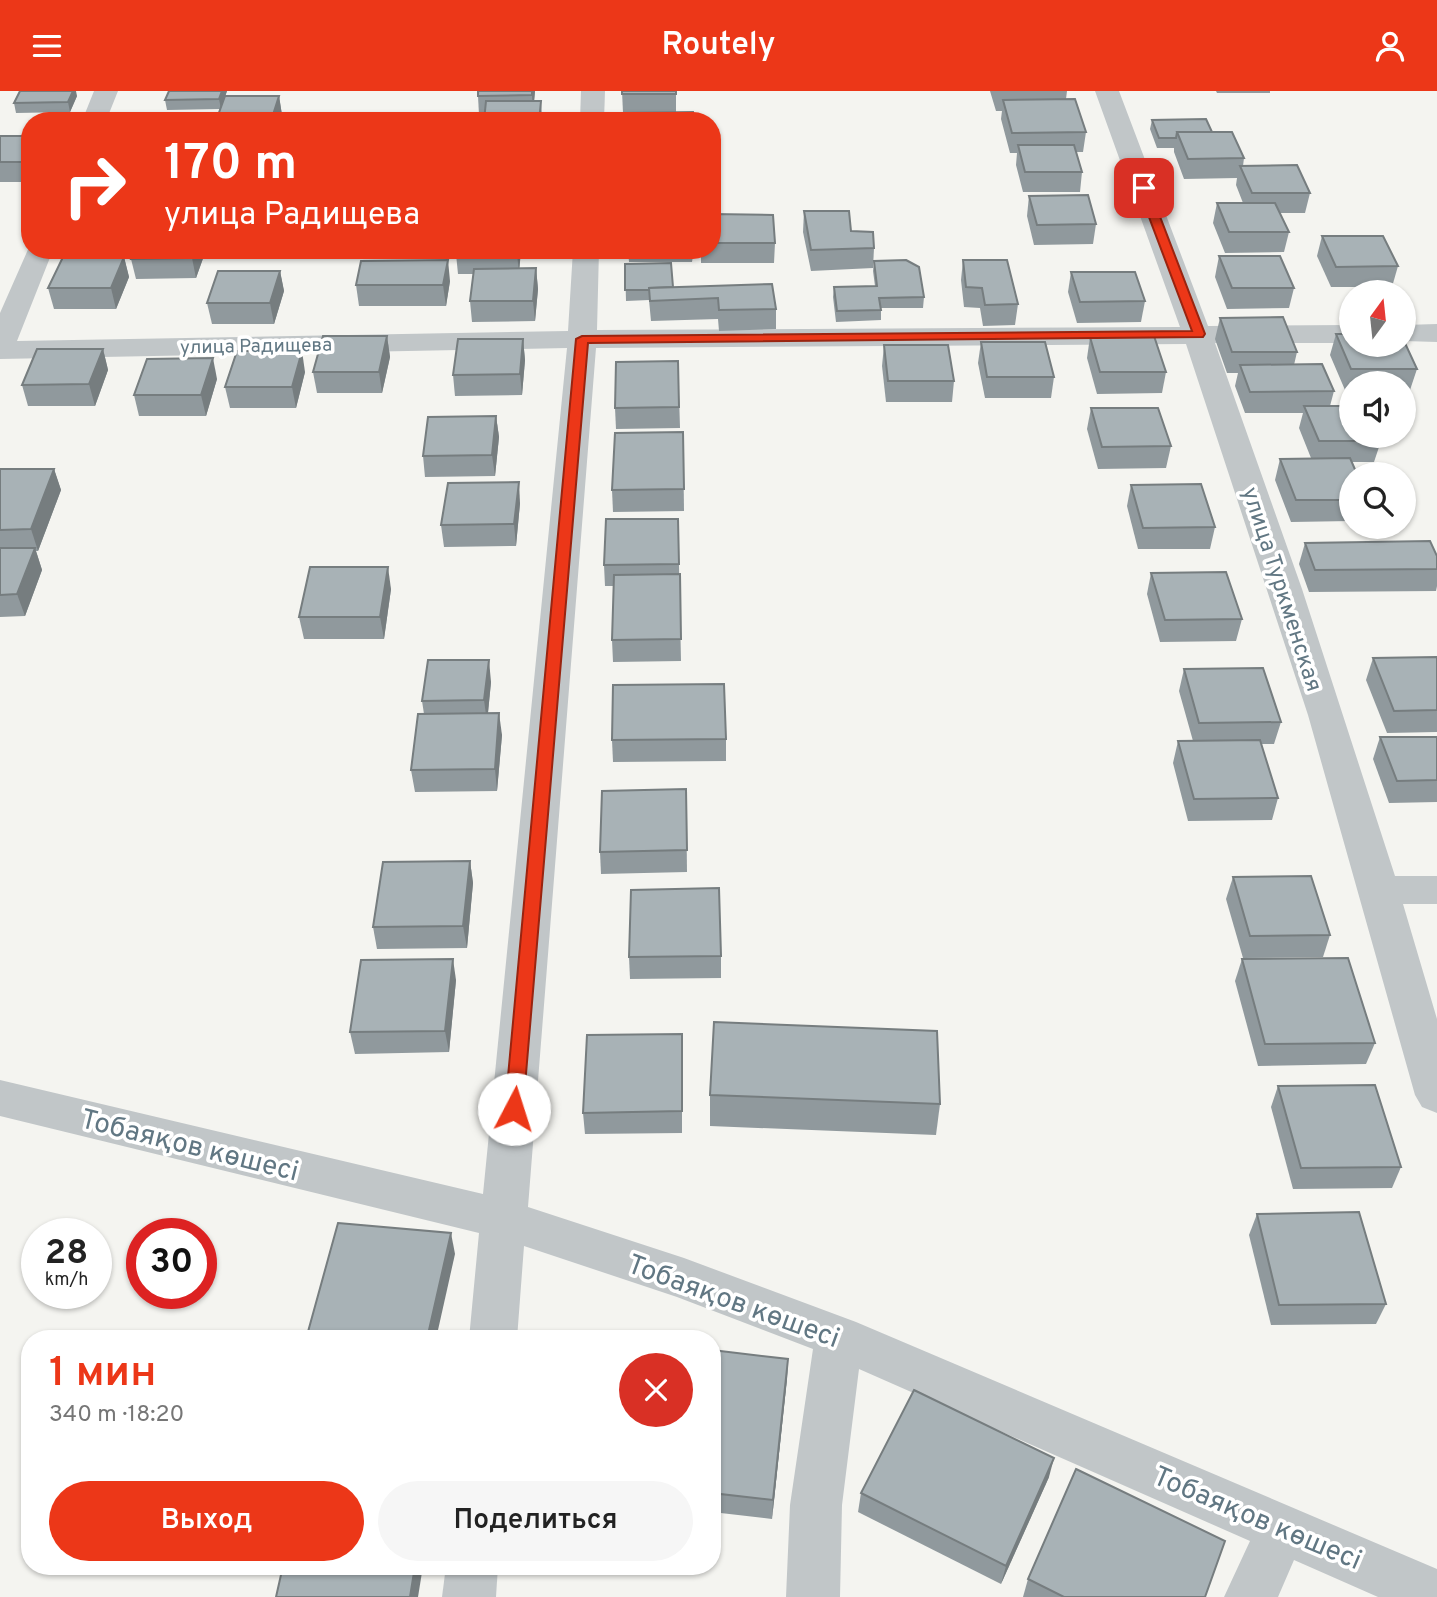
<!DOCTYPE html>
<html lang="ru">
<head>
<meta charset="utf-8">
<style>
  :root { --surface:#fff; --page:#f6f6f6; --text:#222; --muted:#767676; --accent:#ec3718 }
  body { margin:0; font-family:Overpass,sans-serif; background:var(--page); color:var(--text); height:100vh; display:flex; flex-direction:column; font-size:26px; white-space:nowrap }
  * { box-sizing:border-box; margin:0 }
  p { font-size:23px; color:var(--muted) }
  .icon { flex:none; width:38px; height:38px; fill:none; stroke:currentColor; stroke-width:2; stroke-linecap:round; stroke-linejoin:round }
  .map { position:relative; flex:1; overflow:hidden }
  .drawer { position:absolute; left:21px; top:1239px; width:700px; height:245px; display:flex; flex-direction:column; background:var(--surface); border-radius:28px; box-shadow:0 2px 5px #0004 }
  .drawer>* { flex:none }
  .banner { position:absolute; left:21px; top:21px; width:700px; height:147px; border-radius:28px; box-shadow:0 2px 5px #0004; background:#ec3718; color:#fff; overflow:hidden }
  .needle { width:46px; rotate:15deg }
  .controls { position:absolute; left:1339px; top:189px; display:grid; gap:14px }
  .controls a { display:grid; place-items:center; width:77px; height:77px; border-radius:50%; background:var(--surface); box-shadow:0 2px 5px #0004; font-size:35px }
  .speed { position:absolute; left:21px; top:1127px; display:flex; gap:14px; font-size:35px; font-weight:700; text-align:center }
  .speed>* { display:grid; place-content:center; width:91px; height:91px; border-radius:50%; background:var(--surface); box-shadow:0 2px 5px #0004; line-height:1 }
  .speed small { font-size:18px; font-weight:400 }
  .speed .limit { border:10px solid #d22; background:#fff; color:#111 }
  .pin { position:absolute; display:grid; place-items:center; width:60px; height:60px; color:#fff; margin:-30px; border-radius:14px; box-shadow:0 4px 10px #0006 }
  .me { position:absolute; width:77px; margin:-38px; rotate:5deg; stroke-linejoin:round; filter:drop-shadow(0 0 5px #0008) }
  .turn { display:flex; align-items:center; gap:24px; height:147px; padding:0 28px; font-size:32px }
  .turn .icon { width:91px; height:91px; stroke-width:2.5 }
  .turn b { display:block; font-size:49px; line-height:60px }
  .round { display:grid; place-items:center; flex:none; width:74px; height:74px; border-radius:37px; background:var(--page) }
  .head { display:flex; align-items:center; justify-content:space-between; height:119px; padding:0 28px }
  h1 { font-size:42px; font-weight:600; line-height:52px; color:var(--accent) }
  .primary-button { display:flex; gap:14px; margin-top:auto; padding:14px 28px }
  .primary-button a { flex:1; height:80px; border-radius:42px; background:var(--accent); color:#fff; font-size:28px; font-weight:600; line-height:80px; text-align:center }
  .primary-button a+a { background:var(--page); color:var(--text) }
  header { display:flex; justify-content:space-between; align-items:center; height:91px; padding:0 28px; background:var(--accent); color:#fff; font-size:32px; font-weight:600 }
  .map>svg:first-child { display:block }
</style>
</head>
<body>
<header><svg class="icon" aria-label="menu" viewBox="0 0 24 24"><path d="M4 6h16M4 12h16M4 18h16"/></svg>Routely<svg class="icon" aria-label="person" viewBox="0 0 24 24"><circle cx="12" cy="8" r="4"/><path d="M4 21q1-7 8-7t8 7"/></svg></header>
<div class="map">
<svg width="1437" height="1506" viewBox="0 0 1437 1506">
  <rect width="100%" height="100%" fill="#f4f4f0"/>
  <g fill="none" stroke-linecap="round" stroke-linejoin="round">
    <!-- minor -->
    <g fill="#c1c6c8" fill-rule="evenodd">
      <polygon points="94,0 118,0 106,30 82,30"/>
      <polygon points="581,0 605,0 604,30 580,30"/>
      <polygon points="1095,0 1119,0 1208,235 1351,234 1351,252 1215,252 1302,498 1395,785 1437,785 1437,813 1403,813 1437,928 1437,1022 1422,1016 1415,1004 1308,624 1186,253 596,257 528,1116 684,1167 856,1231 1437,1478 1437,1506 1378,1506 1294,1469 1278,1506 1224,1506 1250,1450 859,1278 842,1414 840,1506 786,1506 790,1414 813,1258 677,1206 524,1155 517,1248 469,1248 479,1142 0,1025 0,989 483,1103 567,257 0,268 0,222 30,154 30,159 53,159 17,250 568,240 573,159 599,159 597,239 1180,236"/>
      <polygon points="1437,233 1437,251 1404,250 1404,234"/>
      <polygon points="446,1475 498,1475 496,1506 442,1506"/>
    </g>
  </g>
  <!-- wall -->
  <g fill="#90999d">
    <polygon points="227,0 225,5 279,5 282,24 280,30 216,30 220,18 167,19 165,9"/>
    <polygon points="478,0 535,0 534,10 485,24 479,24 478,5"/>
    <polygon points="622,0 676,0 676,21 623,22"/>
    <polygon points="990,0 1067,0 1066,8 1086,41 1083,61 1076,61 1082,81 1080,101 1023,101 1016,74 1017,62 1010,62 1001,28 1002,20 996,20"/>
    <polygon points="1216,0 1270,0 1270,2 1217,2"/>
    <polygon points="77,5 70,21 16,22 14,12"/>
    <polygon points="1152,29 1212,41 1244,67 1243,75 1310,102 1305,122 1280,122 1289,141 1284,161 1225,162 1213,132 1217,112 1243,112 1236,94 1237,87 1184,88 1174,61 1174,57 1157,57 1150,38"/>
    <rect x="0" y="45" width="30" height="46"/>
    <polygon points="1029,105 1096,133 1093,153 1034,154 1027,125"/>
    <polygon points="804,120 874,157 873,177 811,180 803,141"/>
    <polygon points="712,123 775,152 774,172 701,172 701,159 712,159"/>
    <polygon points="1322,145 1398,175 1392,196 1331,196 1317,165"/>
    <polygon points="134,159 206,159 196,187 136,188 131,168"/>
    <polygon points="521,159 519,178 536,177 538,198 535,230 472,231 470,210 474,183 458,183 456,163"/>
    <polygon points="628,159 694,159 692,171 629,171"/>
    <polygon points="1219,165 1294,197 1289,217 1227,218 1215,186"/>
    <polygon points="124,166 129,186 116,218 54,218 48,197"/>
    <polygon points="963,169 1018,213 1015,234 983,235 980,217 964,216 961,189"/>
    <polygon points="874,170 924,206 923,217 881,217 881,229 836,231 833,206 834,196 875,195 873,180"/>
    <polygon points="625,173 673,196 776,218 776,238 719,240 718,228 651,230 649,209 626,210"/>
    <polygon points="280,180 284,200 274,233 212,233 207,212"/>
    <polygon points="1071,181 1145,210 1141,231 1077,232 1068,201"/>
    <polygon points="450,190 446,215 359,215 356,194"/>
    <polygon points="1220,227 1297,261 1294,274 1334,300 1330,315 1381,350 1374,371 1352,371 1351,430 1291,431 1275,389 1280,368 1311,367 1299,337 1303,322 1245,322 1235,295 1238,282 1227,282 1215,248"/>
    <polygon points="1336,243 1417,278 1410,299 1404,299 1404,292 1351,292 1351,299 1345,299 1330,264"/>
    <polygon points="387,245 390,266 382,302 317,302 313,281"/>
    <polygon points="1090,246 1166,281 1162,302 1097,303 1087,267"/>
    <polygon points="523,248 525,269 522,304 455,305 453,284"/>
    <polygon points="981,251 1054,286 1051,307 985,307 978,272"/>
    <polygon points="884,254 954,290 952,311 886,311 882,275"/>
    <polygon points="103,258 108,279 95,315 28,315 22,294"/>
    <polygon points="678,270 680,337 616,338 615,317"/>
    <polygon points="305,281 296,317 230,317 225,296"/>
    <polygon points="217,288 206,325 139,325 134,304"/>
    <polygon points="1091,317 1171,355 1166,377 1098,378 1087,338"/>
    <polygon points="496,325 499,346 495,385 425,386 423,365"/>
    <polygon points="683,341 684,420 613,421 612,399"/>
    <polygon points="0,378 54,378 61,399 38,460 36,460 42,479 25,525 0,526"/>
    <polygon points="1131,394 1215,436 1210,458 1138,458 1127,415"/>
    <polygon points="520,412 516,455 444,456 441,434"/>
    <polygon points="678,428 681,570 613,571 612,549 614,495 605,495 604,474"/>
    <polygon points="1305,452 1437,465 1437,495 1436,500 1309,501 1299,473"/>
    <polygon points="1151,482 1242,528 1236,550 1160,551 1147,503"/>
    <polygon points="391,498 384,548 304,548 299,526"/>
    <polygon points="1437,566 1437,641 1387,642 1366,589 1373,567"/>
    <polygon points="1184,578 1281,631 1274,653 1261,653 1278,707 1272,729 1188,730 1173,672 1178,650 1193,650 1179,600"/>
    <polygon points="491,591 488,622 502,644 497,700 415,701 411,679 424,623 422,610"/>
    <polygon points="1380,646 1437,646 1437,711 1389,712 1373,668"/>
    <polygon points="726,648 726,670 613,671 612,649"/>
    <polygon points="686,698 687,781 601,783 600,761"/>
    <polygon points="470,770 473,792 467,857 377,858 373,836"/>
    <polygon points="1233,786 1330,844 1323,866 1243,867 1226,808"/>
    <polygon points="721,865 721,887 630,888 629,866"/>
    <polygon points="1242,868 1375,952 1366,973 1258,975 1235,890"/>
    <polygon points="456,889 449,961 355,963 350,941"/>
    <polygon points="682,943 682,1042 585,1043 583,1022"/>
    <polygon points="1278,995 1401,1076 1392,1097 1293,1098 1271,1016"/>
    <polygon points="710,1004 940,1013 936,1044 710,1035"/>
    <polygon points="1257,1123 1386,1213 1376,1233 1271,1234 1249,1144"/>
    <polygon points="712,1259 788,1268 787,1288 772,1428 712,1421"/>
    <polygon points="1049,1386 1001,1493 858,1421 861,1402"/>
    <polygon points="1028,1488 1205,1506 1023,1506"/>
  </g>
  <!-- shaded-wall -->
  <g fill="#767d7f">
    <polygon points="73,0 76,0 77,5 70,21 68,11"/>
    <polygon points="222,0 227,0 221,18 219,8"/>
    <polygon points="532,0 535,0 533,23 532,4"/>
    <polygon points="279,5 282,24 280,30 271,30"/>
    <polygon points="541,10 542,30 539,30"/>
    <polygon points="195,159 206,159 196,187 192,167"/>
    <polygon points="517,159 521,159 519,183 517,162"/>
    <polygon points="124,166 129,186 116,218 111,197"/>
    <polygon points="448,169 450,190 446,215 443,194"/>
    <polygon points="536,177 538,198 535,230 533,210"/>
    <polygon points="280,180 284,200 274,233 270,212"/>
    <polygon points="387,245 390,266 382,302 379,281"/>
    <polygon points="523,248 525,269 522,304 520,283"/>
    <polygon points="103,258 108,279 95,315 89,293"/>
    <polygon points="302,260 305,281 296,317 292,296"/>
    <polygon points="213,267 217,288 206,325 201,304"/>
    <polygon points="496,325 499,346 495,385 492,364"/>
    <polygon points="54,378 61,399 38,460 31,438"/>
    <polygon points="519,391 520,412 516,455 514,433"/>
    <polygon points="35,457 42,479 25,525 17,503"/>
    <polygon points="388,476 391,498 384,548 380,526"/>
    <polygon points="489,569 491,591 487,631 484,609"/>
    <polygon points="499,622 502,644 497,700 495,678"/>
    <polygon points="470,770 473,792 467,857 463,835"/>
    <polygon points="453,868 456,889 449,961 445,940"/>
    <polygon points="451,1142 455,1163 436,1248 427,1248"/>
    <polygon points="788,1268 787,1288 772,1428 773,1409"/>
    <polygon points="1054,1367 1049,1386 1001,1493 1006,1475"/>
    <polygon points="415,1475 423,1475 418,1506 410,1506"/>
  </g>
  <!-- building -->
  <g fill="#a8b2b6" stroke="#767d7f" stroke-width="2">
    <polygon points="20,0 73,0 68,11 14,12"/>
    <polygon points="169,0 222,0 219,8 165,9"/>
    <polygon points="478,0 532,0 532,4 478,5"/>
    <rect x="622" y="0" width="54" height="3"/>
    <polygon points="225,5 279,5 271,30 216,30"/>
    <polygon points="1075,8 1086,41 1012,42 1003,9"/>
    <polygon points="486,10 541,10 539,30 484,30"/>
    <polygon points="693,21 694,30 625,30 626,22"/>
    <polygon points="1206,28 1212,41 1177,41 1176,47 1159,47 1152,29"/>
    <polygon points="1177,41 1232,41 1244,67 1188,68"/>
    <polygon points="0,45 30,45 30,67 28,71 0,71"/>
    <polygon points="1018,54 1074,54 1082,81 1025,81"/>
    <polygon points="1297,74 1310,102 1252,102 1240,75"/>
    <polygon points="1088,104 1096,133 1037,134 1029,105"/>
    <polygon points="1217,112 1275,112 1289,141 1229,141"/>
    <polygon points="804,120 849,120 851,140 873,141 874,157 811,159"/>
    <polygon points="712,123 773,124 775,152 712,152"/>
    <polygon points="1322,145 1383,145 1398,175 1336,176"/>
    <polygon points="134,159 195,159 192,167 131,168"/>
    <polygon points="457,159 517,159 517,162 456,163"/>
    <polygon points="1219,165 1280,165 1294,197 1232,197"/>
    <polygon points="63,166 124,166 111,197 48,197"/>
    <polygon points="448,169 443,194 356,194 361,170"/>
    <polygon points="906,169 919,176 924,206 879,207 881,219 837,220 834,196 877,195 874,170"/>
    <polygon points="963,169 1007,169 1018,213 985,214 982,197 966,196"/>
    <polygon points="671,172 673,196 649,197 649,199 625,199 625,173"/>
    <polygon points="536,177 533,210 470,210 474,178"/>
    <polygon points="218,180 280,180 270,212 207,212"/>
    <polygon points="1071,181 1135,181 1145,210 1080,211"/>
    <polygon points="772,193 776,218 719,219 718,207 650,210 649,197"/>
    <polygon points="1283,226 1297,261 1232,261 1220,227"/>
    <polygon points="1336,243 1351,243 1351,254 1404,254 1404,250 1417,278 1351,278"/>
    <polygon points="323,245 387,245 379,281 313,281"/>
    <polygon points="1154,245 1166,281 1100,281 1090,246"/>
    <polygon points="458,248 523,248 520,283 453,284"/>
    <polygon points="981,251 1045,251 1054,286 987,286"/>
    <polygon points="884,254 948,254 954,290 888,290"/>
    <polygon points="37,258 103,258 89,293 22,294"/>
    <polygon points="237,260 302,260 292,296 225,296"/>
    <polygon points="213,267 201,304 134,304 147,268"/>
    <polygon points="678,270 679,316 615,317 616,271"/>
    <polygon points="1322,273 1334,300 1250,301 1240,274"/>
    <polygon points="1304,315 1351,315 1351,345 1378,345 1381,350 1319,350"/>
    <polygon points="1091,317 1158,317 1171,355 1102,356"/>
    <polygon points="496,325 492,364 423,365 428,326"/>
    <polygon points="683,341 684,398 612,399 615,342"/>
    <polygon points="1350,367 1357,383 1351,383 1351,409 1296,409 1280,368"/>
    <polygon points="0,378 54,378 31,438 0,439"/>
    <polygon points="519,391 514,433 441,434 448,392"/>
    <polygon points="1201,393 1215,436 1143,437 1131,394"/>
    <polygon points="606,428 678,428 679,473 604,474"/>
    <polygon points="1430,450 1437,465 1437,478 1315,479 1305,452"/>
    <polygon points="0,457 35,457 17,503 0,504"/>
    <polygon points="310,476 388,476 380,526 299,526"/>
    <polygon points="1226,481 1242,528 1165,529 1151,482"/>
    <polygon points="680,483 681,548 612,549 614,484"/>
    <polygon points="1437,566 1437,619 1394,620 1373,567"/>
    <polygon points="428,569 489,569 484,609 422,610"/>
    <polygon points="1263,577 1281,631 1199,632 1184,578"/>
    <polygon points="724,593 726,648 612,649 613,594"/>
    <polygon points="499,622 495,678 411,679 418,623"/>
    <polygon points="1380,646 1437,646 1437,689 1397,690"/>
    <polygon points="1260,649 1278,707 1194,708 1178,650"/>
    <polygon points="686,698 687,759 600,761 602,700"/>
    <polygon points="470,770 463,835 373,836 383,771"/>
    <polygon points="1311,785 1330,844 1250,845 1233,786"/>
    <polygon points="719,797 721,865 629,866 631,799"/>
    <polygon points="1348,867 1375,952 1265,953 1242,868"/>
    <polygon points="453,868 445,940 350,941 361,869"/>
    <polygon points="714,931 937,940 940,1013 710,1004"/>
    <polygon points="682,943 682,1020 583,1022 587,944"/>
    <polygon points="1375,994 1401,1076 1301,1077 1278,995"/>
    <polygon points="1359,1121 1386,1213 1279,1214 1257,1123"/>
    <polygon points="338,1132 451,1142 427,1248 306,1248"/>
    <polygon points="712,1259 788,1268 773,1409 712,1402"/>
    <polygon points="914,1299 1054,1367 1006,1475 861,1402"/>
    <polygon points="1076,1378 1225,1450 1205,1506 1064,1506 1028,1488"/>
    <polygon points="283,1475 415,1475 410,1506 276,1506"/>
  </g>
  <!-- route -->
  <polygon fill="#ec3718" stroke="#992410" stroke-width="2" points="1144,94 1149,97 1205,243 1203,246 588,252 523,1018 520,1023 508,1023 505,1018 576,248 582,245 1192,240 1138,97"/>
  <g text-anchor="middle" stroke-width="7" stroke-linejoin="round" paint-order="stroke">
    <!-- far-street labels -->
    <g font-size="19" fill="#617783" stroke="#fff">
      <text transform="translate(256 254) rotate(-1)" y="7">улица Радищева</text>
    </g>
    <!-- street labels -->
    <g font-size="23" fill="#617783" stroke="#fff">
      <text transform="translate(1283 498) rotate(72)" y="8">улица Туркменская</text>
    </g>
    <!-- near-street labels -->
    <g font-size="28" fill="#617783" stroke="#fff">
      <text transform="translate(190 1053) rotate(14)" y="10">Тобаяқов көшесі</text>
      <text transform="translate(734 1209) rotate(20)" y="10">Тобаяқов көшесі</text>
      <text transform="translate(1258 1426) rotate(23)" y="10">Тобаяқов көшесі</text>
    </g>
  </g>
</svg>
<div class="controls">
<a><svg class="needle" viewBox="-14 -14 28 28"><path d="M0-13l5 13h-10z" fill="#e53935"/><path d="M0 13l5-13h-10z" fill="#767676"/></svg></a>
<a><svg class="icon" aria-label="sound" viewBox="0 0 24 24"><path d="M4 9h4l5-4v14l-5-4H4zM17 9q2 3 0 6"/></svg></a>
<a><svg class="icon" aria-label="search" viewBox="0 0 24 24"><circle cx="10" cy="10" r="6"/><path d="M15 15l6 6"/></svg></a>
</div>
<div class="speed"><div>28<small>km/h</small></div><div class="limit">30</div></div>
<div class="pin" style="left:1144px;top:97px;background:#d93025"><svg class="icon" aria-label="arrive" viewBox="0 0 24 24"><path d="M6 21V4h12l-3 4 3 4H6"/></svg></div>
<svg class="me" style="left:514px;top:1018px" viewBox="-20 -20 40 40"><circle r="19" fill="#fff"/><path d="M0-13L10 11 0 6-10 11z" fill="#ec3718"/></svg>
<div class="banner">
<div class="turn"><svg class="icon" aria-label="right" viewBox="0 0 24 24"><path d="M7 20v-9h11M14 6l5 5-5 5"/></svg><div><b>170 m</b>улица Радищева</div></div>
</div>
<section class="drawer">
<div class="head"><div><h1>1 мин</h1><p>340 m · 18:20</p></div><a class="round" style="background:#d93025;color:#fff"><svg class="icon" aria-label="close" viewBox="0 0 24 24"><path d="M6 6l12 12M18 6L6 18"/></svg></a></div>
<div class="primary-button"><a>Выход</a><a>Поделиться</a></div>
</section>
</div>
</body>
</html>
